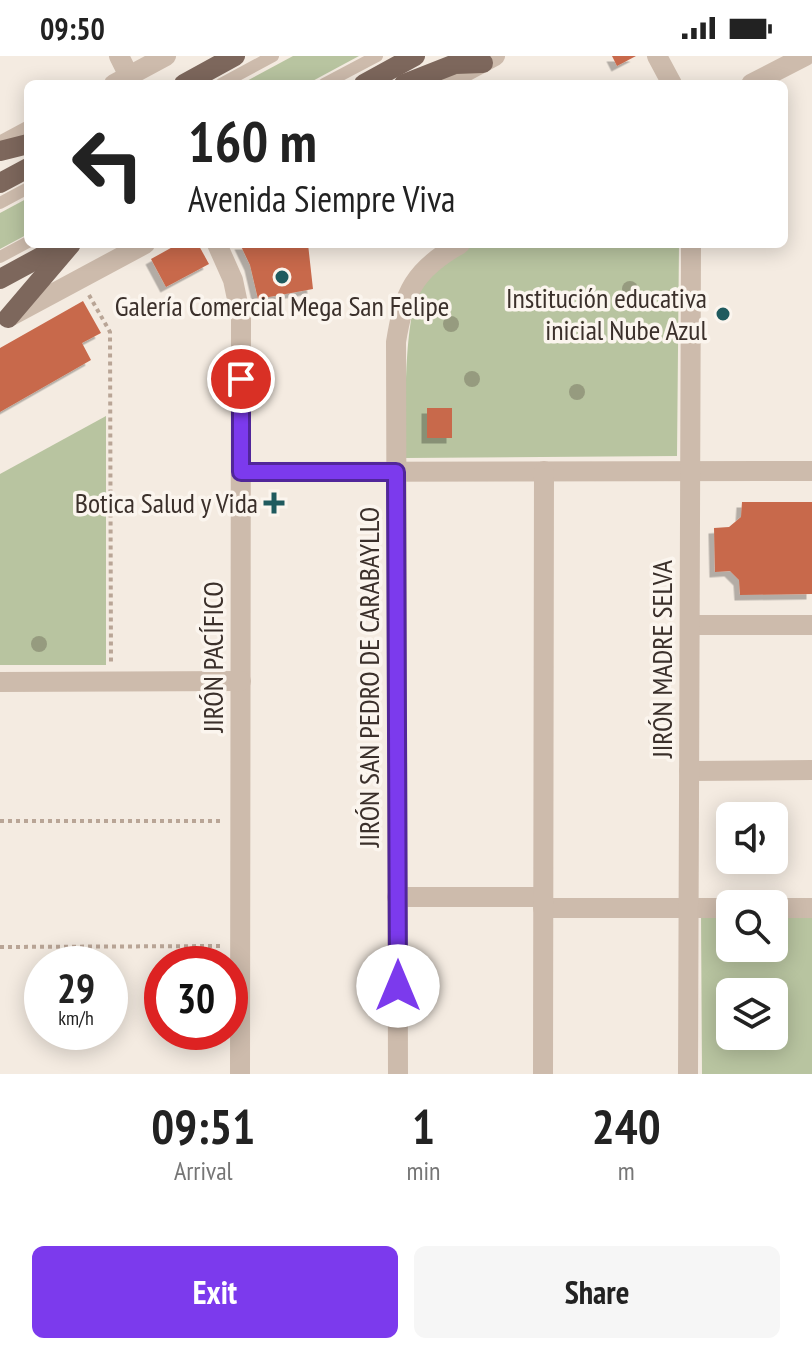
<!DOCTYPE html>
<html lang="en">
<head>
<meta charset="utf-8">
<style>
  :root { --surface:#fff; --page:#f6f6f6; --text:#222; --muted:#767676; --accent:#7c3aed }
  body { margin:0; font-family:"PT Sans Narrow",sans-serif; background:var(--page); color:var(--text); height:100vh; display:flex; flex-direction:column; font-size:30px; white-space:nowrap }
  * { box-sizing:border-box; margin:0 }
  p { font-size:26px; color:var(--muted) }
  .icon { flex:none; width:44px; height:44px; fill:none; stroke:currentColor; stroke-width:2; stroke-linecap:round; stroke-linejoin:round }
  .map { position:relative; height:1018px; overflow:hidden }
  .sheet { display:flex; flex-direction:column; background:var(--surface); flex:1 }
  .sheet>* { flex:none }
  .hud { position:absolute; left:24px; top:24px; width:764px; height:168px; border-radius:12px; box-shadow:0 4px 20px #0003; background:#fff; color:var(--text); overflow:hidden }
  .controls { position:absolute; left:716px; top:746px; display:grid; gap:16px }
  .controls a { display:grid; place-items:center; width:72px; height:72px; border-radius:12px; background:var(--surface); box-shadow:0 4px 20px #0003; font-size:40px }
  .speed { position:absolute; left:24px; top:890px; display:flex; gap:16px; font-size:40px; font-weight:700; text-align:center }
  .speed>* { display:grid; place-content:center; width:104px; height:104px; border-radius:50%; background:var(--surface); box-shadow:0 4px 20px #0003; line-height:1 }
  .speed small { font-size:20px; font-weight:400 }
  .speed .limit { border:12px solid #d22; background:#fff; color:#111 }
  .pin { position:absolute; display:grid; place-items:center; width:68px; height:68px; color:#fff; margin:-34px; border:4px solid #fff; border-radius:50%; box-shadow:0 2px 8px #0007 }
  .me { position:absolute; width:88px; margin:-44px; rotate:0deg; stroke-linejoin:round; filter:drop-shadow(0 0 6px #0008) }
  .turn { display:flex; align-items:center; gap:28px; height:168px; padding:0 32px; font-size:36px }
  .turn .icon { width:104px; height:104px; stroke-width:2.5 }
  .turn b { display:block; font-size:56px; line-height:68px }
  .eta { display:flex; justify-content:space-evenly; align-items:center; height:136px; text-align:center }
  .eta b { font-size:48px; font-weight:800; line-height:56px }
  .primary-button { display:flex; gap:16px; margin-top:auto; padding:16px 32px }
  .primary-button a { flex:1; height:92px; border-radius:12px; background:var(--accent); color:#fff; font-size:32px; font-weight:800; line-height:92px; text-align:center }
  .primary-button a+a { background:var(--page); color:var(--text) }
  .status { display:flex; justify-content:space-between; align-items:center; height:56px; padding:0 40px; background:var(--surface); direction:ltr }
  .status svg { height:22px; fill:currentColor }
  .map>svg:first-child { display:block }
</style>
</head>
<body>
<div class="status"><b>09:50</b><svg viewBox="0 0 49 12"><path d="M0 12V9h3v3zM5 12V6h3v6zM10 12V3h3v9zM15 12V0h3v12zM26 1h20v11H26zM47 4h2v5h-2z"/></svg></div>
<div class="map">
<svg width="812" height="1018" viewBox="0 0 812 1018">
  <defs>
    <filter id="shadow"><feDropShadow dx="-5.5" dy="5.5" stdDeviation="0" flood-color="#0004"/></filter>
  </defs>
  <rect width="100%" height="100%" fill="#f4ebe1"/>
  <!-- green -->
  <g fill="#b8c4a0" fill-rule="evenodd">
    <polygon points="293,0 359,0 307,28 241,28"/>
    <polygon points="28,142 28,178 0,193 0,157"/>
    <path d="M474 188H679L677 400 405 402C406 363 403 268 419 236 431 214 453 200 474 188Z"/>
    <polygon points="106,360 106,609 0,609 0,418"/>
    <path d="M701 857H730V892H774V857H812V1018H702ZM730 936H774V980H730Z"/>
  </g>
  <!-- building -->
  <g fill="#c8694b" filter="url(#shadow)">
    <polygon points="612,0 636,0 617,10"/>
    <polygon points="178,188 198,188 209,208 166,231 151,203"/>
    <polygon points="240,188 308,188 313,233 258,243 250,209"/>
    <polygon points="83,245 101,277 82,287 91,304 0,356 0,292"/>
    <rect x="427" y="352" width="25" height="30"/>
    <polygon points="742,446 812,446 812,538 740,539 739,524 730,515 715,516 714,472 729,471 741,461"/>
  </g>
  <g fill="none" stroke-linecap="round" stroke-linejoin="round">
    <!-- path -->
    <g stroke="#b9a596" stroke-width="4" stroke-dasharray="4 4" stroke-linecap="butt">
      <polyline points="89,239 110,276 111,609"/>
      <polyline points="0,765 222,765"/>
      <polyline points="0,891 222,890"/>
    </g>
    <!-- lane -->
    <g stroke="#cdbbac" stroke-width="12">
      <polyline points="221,28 273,0"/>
      <polyline points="324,28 377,0"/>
      <polyline points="0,147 28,132"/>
      <polyline points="0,201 28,186"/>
    </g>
    <!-- street -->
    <g stroke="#cdbbac" stroke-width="20">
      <polyline points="119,0 129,20"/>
      <polyline points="657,0 672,28"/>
      <polyline points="114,28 166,0"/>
      <polyline points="443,28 495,0"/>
      <polyline points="751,28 805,0"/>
      <polyline points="0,90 28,75"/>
      <polyline points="217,188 233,224 241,262 240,1018"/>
      <polyline points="11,260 145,188"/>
      <polyline points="241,416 812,415"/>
      <polyline points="690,569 812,569"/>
      <polyline points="0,626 241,625"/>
      <polyline points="689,715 812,714"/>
      <polyline points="397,841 543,841"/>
      <polyline points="543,852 730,852"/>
      <polyline points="774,852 812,852"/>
      <path d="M398 1018 396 286C404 236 414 214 460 188"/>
      <polyline points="543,1018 544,415"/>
      <polyline points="688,1018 691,188"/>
    </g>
    <!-- primary -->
    <g stroke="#7d675c" stroke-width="20">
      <polyline points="184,28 235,0"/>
      <polyline points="364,28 415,0"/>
      <polyline points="404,28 455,8 483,7"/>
      <polyline points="0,95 28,88"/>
      <polyline points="0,127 28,112"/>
      <polyline points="0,223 63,189"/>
      <polyline points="8,262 71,188"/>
    </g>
  </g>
  <!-- trees -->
  <g fill="#969b7f">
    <circle cx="630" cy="233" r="8"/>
    <circle cx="451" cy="268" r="8"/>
    <circle cx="472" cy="323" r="8"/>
    <circle cx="577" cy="336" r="8"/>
    <circle cx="39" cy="588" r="8"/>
  </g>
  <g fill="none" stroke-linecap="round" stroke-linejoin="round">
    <defs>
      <polyline id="route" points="241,323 241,416 396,416 398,930"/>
    </defs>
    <!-- route casing -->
    <use href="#route" stroke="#51269a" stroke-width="20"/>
    <!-- route -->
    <use href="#route" stroke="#7c3aed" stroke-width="14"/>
  </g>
  <!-- markers -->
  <g fill="#1f5a5e" stroke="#fbf5ee" stroke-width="3">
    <circle cx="282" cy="221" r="8"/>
    <circle cx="723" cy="258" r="8"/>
    <path d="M270 435h8v8h8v8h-8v8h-8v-8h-8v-8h8z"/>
  </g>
  <g text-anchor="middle" stroke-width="7" stroke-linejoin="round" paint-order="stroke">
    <!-- poi labels -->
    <g font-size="28" fill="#3b302b" stroke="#fbf5ee" text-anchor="end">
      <text x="707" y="252">Institución educativa<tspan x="707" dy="32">inicial Nube Azul</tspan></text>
      <text x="282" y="260" text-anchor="middle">Galería Comercial Mega San Felipe</text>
      <text x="258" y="457">Botica Salud y Vida</text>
    </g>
    <!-- street labels -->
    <g font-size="28" fill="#3b302b" stroke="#fbf5ee">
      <text transform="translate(213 601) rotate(-90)" y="10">JIRÓN PACÍFICO</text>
      <text transform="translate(662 603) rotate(-90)" y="10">JIRÓN MADRE SELVA</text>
      <text transform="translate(369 621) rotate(-90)" y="10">JIRÓN SAN PEDRO DE CARABAYLLO</text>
    </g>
  </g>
</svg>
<div class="controls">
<a><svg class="icon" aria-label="sound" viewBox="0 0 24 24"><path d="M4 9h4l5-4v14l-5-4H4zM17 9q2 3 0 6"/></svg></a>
<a><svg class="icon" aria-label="search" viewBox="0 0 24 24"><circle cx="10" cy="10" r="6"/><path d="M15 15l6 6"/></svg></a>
<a><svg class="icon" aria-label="layers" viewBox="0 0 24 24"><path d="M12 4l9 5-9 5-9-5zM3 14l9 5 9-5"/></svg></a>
</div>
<div class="speed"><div>29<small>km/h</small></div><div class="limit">30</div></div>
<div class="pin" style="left:241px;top:323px;background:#d93025"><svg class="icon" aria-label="arrive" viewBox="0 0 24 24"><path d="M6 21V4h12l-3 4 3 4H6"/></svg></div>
<svg class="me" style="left:398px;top:930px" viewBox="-20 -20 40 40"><circle r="19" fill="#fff"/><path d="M0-13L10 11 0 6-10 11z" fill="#7c3aed"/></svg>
<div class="hud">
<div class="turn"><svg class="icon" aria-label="left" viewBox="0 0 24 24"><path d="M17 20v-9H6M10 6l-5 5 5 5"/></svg><div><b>160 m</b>Avenida Siempre Viva</div></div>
</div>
</div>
<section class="sheet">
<div class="eta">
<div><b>09:51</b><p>Arrival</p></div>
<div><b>1</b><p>min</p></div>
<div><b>240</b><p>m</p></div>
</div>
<div class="primary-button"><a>Exit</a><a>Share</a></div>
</section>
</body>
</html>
